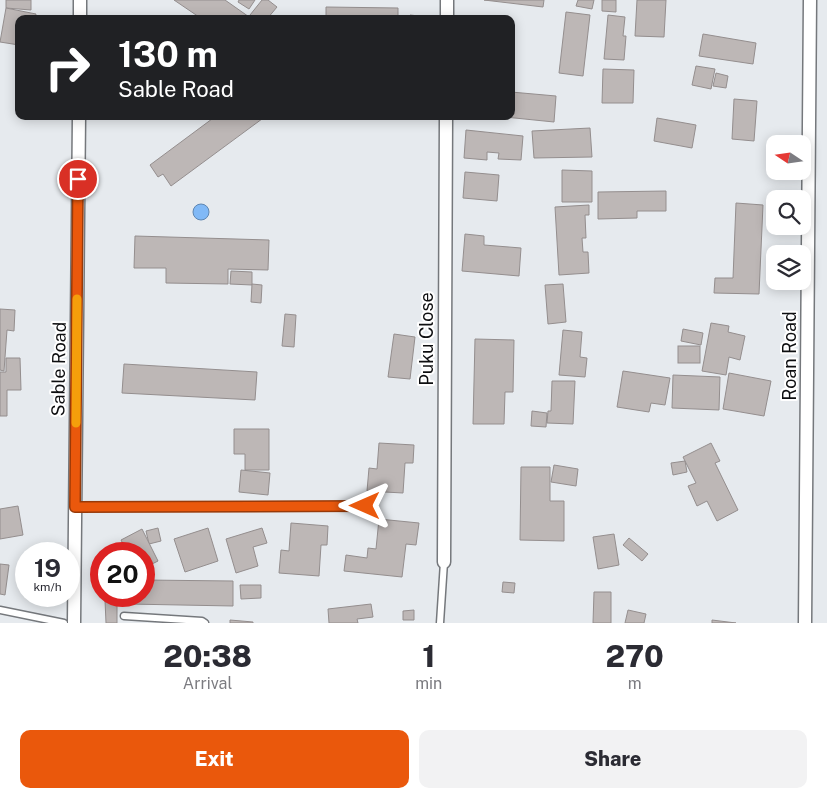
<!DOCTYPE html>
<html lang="en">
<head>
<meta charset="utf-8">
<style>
  :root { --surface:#fff; --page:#f2f2f3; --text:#2b2b33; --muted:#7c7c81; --accent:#ea580c }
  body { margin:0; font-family:"Public Sans",sans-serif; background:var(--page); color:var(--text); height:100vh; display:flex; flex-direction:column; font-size:19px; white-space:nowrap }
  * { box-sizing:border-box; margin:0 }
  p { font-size:16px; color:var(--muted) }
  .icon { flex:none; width:28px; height:28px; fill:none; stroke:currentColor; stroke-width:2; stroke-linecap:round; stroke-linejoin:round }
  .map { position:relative; height:623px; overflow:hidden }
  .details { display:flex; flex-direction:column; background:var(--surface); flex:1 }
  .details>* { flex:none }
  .banner { position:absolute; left:15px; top:15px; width:500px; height:105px; border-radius:10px; box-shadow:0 2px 12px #0003; background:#202124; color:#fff; overflow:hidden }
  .needle { width:32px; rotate:283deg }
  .buttons { position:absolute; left:766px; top:135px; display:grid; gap:10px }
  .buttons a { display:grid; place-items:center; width:45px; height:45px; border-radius:10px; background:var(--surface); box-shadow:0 2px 12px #0003; font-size:25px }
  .speed { position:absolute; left:15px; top:542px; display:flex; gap:10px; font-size:25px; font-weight:700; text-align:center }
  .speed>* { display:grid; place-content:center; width:65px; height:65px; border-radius:50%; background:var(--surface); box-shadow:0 2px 12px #0003; line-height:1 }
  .speed small { font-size:12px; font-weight:400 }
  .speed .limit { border:8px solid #d22; background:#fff; color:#111 }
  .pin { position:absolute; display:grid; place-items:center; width:42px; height:42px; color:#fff; margin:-21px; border:2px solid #fff; border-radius:50%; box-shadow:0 1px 5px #0007 }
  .me { position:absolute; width:55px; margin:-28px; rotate:270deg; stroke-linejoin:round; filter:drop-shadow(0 0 4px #0008) }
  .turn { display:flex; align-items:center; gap:18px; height:105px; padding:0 20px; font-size:22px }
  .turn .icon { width:65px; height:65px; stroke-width:2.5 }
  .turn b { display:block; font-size:35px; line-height:42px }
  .eta { display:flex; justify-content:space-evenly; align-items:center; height:85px; text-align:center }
  .eta b { font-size:30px; font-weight:800; line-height:35px }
  .button { display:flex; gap:10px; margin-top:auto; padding:10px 20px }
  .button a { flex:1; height:58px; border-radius:10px; background:var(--accent); color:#fff; font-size:20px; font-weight:800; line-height:58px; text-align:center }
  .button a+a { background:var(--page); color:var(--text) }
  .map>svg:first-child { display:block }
</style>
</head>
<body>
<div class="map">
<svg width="827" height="623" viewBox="0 0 827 623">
  <rect width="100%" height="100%" fill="#e6eaee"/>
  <!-- water -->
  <circle fill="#81b9f6" stroke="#5e86b1" cx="201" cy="212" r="8"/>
  <!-- building -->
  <g fill="#bdb7b6" stroke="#948e8e">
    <polygon points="6,0 31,0 31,10 6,8"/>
    <polygon points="174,0 225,0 252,19 202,19"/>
    <polygon points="239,0 255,0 249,9 238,2"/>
    <polygon points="262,0 268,0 277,7 267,19 254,19 250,15"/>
    <polygon points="484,0 544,0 543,7"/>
    <polygon points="578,0 594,0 592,9 576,6"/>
    <polygon points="602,0 616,0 616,12 602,11"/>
    <polygon points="637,0 666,0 664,37 635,36"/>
    <polygon points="326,7 398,8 398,19 326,19"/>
    <polygon points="6,8 36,14 35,19 19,19 19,45 0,42"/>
    <polygon points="566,12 590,15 583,76 559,73"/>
    <polygon points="410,15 419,16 419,19 410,19"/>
    <polygon points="608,15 625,17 623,36 626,36 624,60 604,59"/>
    <polygon points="703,34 756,43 753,64 699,56"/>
    <polygon points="696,66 715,69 711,89 692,85"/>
    <polygon points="603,69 634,70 633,103 602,103"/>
    <polygon points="716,73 728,76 726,88 713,86"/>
    <polygon points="511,92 556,96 554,122 495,116 511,116"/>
    <polygon points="734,99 757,101 754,141 732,139"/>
    <polygon points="216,116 266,116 171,186 163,174 158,177 150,165"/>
    <polygon points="657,118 696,125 692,148 654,141"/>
    <polygon points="590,128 592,157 534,158 532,131"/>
    <polygon points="466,130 523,136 521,160 498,159 499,153 487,152 487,160 464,158"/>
    <polygon points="562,170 592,171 592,202 562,202"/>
    <polygon points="465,172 499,175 497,201 463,198"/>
    <polygon points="666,191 666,211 637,211 637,218 598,219 598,192"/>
    <polygon points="736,203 763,205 759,294 714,293 715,278 733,278"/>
    <polygon points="589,205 589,215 585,215 586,238 582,238 583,252 588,252 589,273 559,275 555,207"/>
    <polygon points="465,234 484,236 484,245 521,248 519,276 462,271"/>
    <polygon points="135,236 269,240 268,270 228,269 228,284 166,283 166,268 134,268"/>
    <polygon points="231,271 252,272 252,285 230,284"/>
    <polygon points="252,284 262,285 261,303 251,302"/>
    <polygon points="563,284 566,322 548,324 545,285"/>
    <polygon points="0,309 15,310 14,331 7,330 4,371 0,370"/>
    <polygon points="285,314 296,315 294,347 282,346"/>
    <polygon points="711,323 729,326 728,332 745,336 740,360 729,357 726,375 702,371"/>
    <polygon points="683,329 703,333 701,345 681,341"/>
    <polygon points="563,330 582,332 580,357 587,358 585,377 559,375"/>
    <polygon points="394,334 415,337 410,379 388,377"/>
    <polygon points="475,339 514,340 513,392 505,392 504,424 473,424"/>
    <rect x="678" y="346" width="22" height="17"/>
    <polygon points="6,358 20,358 21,390 7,390 7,416 0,416 0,372 6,372"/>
    <polygon points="124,364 257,372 255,400 122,393"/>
    <polygon points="623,371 670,378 665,405 651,403 649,412 617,407"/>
    <polygon points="729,373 771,381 764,416 723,409"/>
    <polygon points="673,375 720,377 719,410 672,408"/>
    <polygon points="552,381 575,381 573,424 547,423 548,411 551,411"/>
    <polygon points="532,411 547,413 546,427 531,426"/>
    <polygon points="234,429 269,429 269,470 245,470 245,454 234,454"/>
    <polygon points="379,443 414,445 413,463 405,463 403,493 367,491 369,468 377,469"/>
    <polygon points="711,443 720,461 715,463 738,510 717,521 707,501 697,506 688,486 696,483 683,457"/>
    <polygon points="685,461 687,472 673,475 671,463"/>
    <polygon points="554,465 578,469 576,486 551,482"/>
    <polygon points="521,467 550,467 550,501 564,501 564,541 520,540"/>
    <polygon points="241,470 270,473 268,495 239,492"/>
    <polygon points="18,506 23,535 0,539 0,509"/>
    <polygon points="379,519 419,523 416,545 406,544 402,577 344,571 346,555 367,558 368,548 376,549"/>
    <polygon points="291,523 328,526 327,545 321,545 319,576 279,573 281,550 289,551"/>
    <polygon points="158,528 161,541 149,544 146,531"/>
    <polygon points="208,528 218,561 185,572 174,539"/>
    <polygon points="262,528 267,543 253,547 258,566 236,573 226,539"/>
    <polygon points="142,529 158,561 144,568 144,554 128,554 121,540"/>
    <polygon points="614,534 619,565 598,569 593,537"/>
    <polygon points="629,538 648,554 642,561 623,545"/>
    <polygon points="0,564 9,565 5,595 0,594"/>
    <polygon points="144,580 233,581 233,606 128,604 128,596 144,596"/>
    <polygon points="503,582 515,583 514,593 502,592"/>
    <polygon points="240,585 261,585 261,598 241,599"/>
    <polygon points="594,592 611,592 611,623 593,623"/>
    <polygon points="105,600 117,600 117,623 106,623"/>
    <polygon points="371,604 373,617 357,619 358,623 329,623 328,609"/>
    <polygon points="414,610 414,620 403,620 403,611"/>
    <polygon points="628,610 646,614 644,623 625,623"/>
    <polygon points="230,620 253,622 253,623 230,623"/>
    <polygon points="712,620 736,623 712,623"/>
  </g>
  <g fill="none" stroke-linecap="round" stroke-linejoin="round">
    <defs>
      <g id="service">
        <polyline points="75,507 365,506"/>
        <polyline points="0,610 64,623"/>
        <polyline points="124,616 202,621 205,623"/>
        <polyline points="440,623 444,562"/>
      </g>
      <g id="minor">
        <polyline points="80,19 80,0"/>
        <polyline points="447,19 447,0"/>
        <polyline points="444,562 446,116"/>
        <polyline points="74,623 79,116"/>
        <polyline points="805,623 810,0"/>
      </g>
    </defs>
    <!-- service casing -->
    <use href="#service" stroke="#75787c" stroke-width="9"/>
    <!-- minor casing -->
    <use href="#minor" stroke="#75787c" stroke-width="15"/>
    <!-- service -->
    <use href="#service" stroke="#fff" stroke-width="6"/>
    <!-- minor -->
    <use href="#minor" stroke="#fff" stroke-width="12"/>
  </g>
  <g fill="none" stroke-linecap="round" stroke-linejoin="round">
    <defs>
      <polyline id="route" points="78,179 75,507 365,506"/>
    </defs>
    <!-- route casing -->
    <use href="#route" stroke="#983908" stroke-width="12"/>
    <!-- route -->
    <use href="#route" stroke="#ea580c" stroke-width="9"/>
    <!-- slow -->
    <polyline stroke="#f59e0b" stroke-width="9" points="76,423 77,299"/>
  </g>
  <g text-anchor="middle" stroke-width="4" stroke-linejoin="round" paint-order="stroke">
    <!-- street labels -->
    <g font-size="18" fill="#0d0e10" stroke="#fff">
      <text transform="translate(427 339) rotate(-90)" y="6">Puku Close</text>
      <text transform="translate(790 356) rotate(-90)" y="6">Roan Road</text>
      <text transform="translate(59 369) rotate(-89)" y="6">Sable Road</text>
    </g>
  </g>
</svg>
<div class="buttons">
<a><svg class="needle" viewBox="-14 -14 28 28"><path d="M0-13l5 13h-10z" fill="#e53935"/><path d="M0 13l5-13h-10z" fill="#7c7c81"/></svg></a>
<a><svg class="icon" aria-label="search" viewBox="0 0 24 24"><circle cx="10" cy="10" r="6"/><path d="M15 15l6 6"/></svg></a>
<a><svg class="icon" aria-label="layers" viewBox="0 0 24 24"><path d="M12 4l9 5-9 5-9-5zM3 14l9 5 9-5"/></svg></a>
</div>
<div class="speed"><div>19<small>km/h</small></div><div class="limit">20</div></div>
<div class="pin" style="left:78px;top:179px;background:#d93025"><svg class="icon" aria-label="arrive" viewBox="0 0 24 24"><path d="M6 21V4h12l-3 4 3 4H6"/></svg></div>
<svg class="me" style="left:365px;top:506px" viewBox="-20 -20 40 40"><path d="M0-17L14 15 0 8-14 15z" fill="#ea580c" stroke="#fff" stroke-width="4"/></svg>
<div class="banner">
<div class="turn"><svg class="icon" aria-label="right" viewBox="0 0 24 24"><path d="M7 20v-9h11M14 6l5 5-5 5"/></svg><div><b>130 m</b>Sable Road</div></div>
</div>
</div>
<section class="details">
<div class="eta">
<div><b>20:38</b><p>Arrival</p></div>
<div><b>1</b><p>min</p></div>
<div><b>270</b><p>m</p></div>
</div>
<div class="button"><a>Exit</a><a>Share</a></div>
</section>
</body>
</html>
